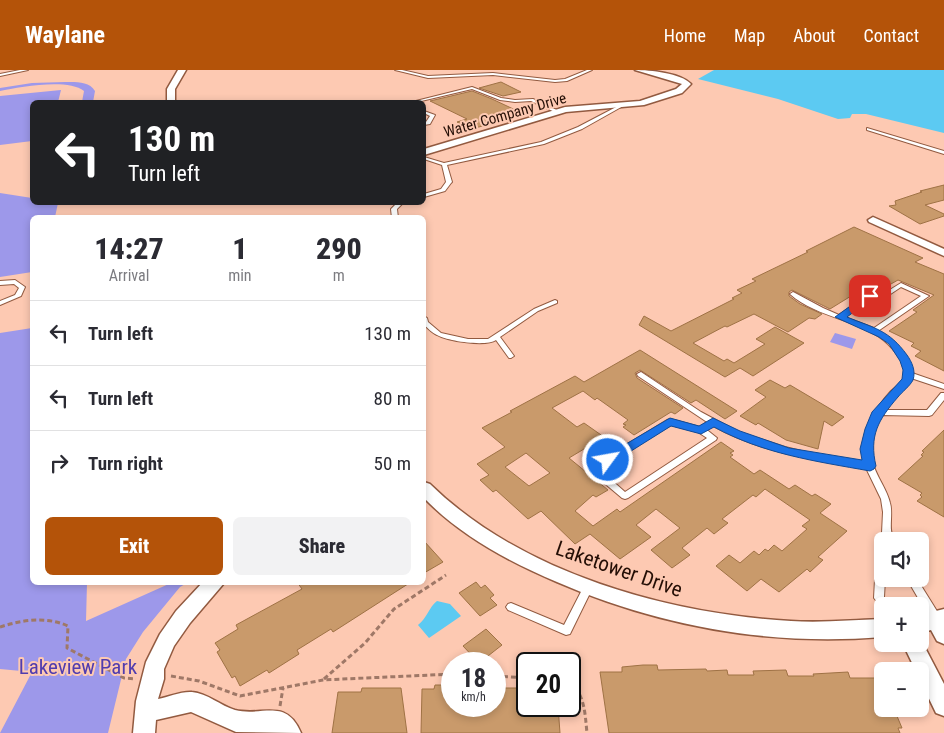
<!DOCTYPE html>
<html lang="en">
<head>
<meta charset="utf-8">
<style>
  :root { --surface:#fff; --page:#f2f2f3; --text:#2b2b33; --muted:#7c7c81; --line:#e1e1e2; --accent:#b45309 }
  body { margin:0; font-family:"Roboto Condensed",sans-serif; background:var(--page); color:var(--text); height:100vh; display:flex; flex-direction:column; font-size:19px; white-space:nowrap }
  * { box-sizing:border-box; margin:0 }
  p { font-size:16px; color:var(--muted) }
  .icon { flex:none; width:28px; height:28px; fill:none; stroke:currentColor; stroke-width:2; stroke-linecap:round; stroke-linejoin:round }
  .map { position:relative; flex:1; overflow:hidden }
  .side { position:absolute; left:30px; top:145px; width:396px; height:370px; display:flex; flex-direction:column; background:var(--surface); border-radius:8px; box-shadow:0 2px 8px #0003 }
  .side>* { flex:none }
  .hud { position:absolute; left:30px; top:30px; width:396px; height:105px; border-radius:8px; box-shadow:0 2px 8px #0003; background:#202124; color:#fff; overflow:hidden }
  .fabs { position:absolute; left:874px; top:462px; display:grid; gap:10px }
  .fabs a { display:grid; place-items:center; width:55px; height:55px; border-radius:8px; background:var(--surface); box-shadow:0 2px 8px #0003; font-size:25px }
  .speed { position:absolute; left:441px; top:582px; display:flex; gap:10px; font-size:25px; font-weight:700; text-align:center }
  .speed>* { display:grid; place-content:center; width:65px; height:65px; border-radius:50%; background:var(--surface); box-shadow:0 2px 8px #0003; line-height:1 }
  .speed small { font-size:12px; font-weight:400 }
  .speed .limit { border:2px solid #111; border-radius:8px; background:#fff; color:#111 }
  .pin { position:absolute; display:grid; place-items:center; width:42px; height:42px; color:#fff; margin:-21px; border-radius:10px; box-shadow:0 2px 8px #0006 }
  .me { position:absolute; width:55px; margin:-28px; rotate:58deg; stroke-linejoin:round; filter:drop-shadow(0 0 4px #0008) }
  .turn { display:flex; align-items:center; gap:18px; height:105px; padding:0 15px; font-size:22px }
  .turn .icon { width:65px; height:65px; stroke-width:2.5 }
  .turn b { display:block; font-size:35px; line-height:42px }
  .eta { display:flex; justify-content:space-evenly; align-items:center; height:85px; text-align:center }
  .eta b { font-size:30px; font-weight:800; line-height:35px }
  .button { display:flex; gap:10px; margin-top:auto; padding:10px 15px }
  .button a { flex:1; height:58px; border-radius:8px; background:var(--accent); color:#fff; font-size:20px; font-weight:800; line-height:58px; text-align:center }
  .button a+a { background:var(--page); color:var(--text) }
  ul { padding:0; list-style:none }
  li { display:flex; align-items:center; gap:15px; height:65px; padding:0 15px; border-top:1px solid var(--line) }
  li div { flex:1 }
  li b { display:block; font-size:19px }
  li em { font-style:normal }
  header { display:flex; align-items:center; gap:30px; box-sizing:border-box; height:70px; padding:0 25px; background:var(--accent); color:#fff }
  header strong { font-size:24px }
  nav { display:flex; gap:28px; margin-inline-start:auto; font-size:18px }
  .map>svg:first-child { display:block }
</style>
</head>
<body>
<header>
<strong>Waylane</strong>
<nav><a>Home</a><a>Map</a><a>About</a><a>Contact</a></nav>
</header>
<div class="map">
<svg width="944" height="663" viewBox="0 0 944 663">
  <rect width="100%" height="100%" fill="#fdc9b2"/>
  <!-- green -->
  <g fill="#9d98ea">
    <path d="M65 12C76 12 89 11 95 21L93 32H82L84 21C68 8 19 17 0 21V18L32 13Z"/>
    <polygon points="61,20 58,32 32,32 32,71 0,75 0,26"/>
    <polygon points="0,123 32,128 32,132 58,133 55,147 32,148 32,202 0,207"/>
    <polygon points="32,258 32,512 87,513 86,551 171,513 187,513 180,517 143,562 126,589 108,663 0,663 32,602 0,599 0,263"/>
    <polygon points="835,263 856,269 852,279 830,272"/>
  </g>
  <!-- water -->
  <g fill="#5ccaf2">
    <polygon points="714,0 944,0 944,63 866,44 852,44 850,48 838,49 778,29 698,9"/>
    <path d="M437 531 450 534 461 546 429 568 418 555C427 548 429 537 437 531Z"/>
  </g>
  <!-- building -->
  <g fill="#c99a6b" stroke="#9f7245" fill-rule="evenodd">
    <polygon points="501,12 521,22 503,26 479,18"/>
    <polygon points="472,21 492,29 524,44 472,59 457,52 467,49 430,31"/>
    <polygon points="944,115 944,130 925,135 944,144 944,146 920,154 889,136 896,135 895,131 922,122 920,121"/>
    <polygon points="854,157 923,188 915,192 944,204 944,301 915,286 921,281 911,276 914,273 889,261 917,242 913,240 934,225 898,210 875,223 864,218 830,239 792,220 789,222 789,226 800,234 822,244 815,249 809,248 788,262 754,244 727,257 725,256 693,273 724,291 727,289 734,293 765,274 756,269 775,257 804,273 753,306 740,298 725,307 639,255 644,246 671,261 734,229 732,228 742,223 737,220 756,211 752,209 808,182 806,181"/>
    <path d="M640 280 737 341 725 349 696 330 691 333 640 300 635 303 637 308 683 338 675 344 671 342 634 365 623 357 626 355 623 354 628 350 597 328 595 330 583 321 552 338 577 357 584 353 604 367 569 388 608 420 596 427 593 425 575 441 593 456 617 439 620 442 721 372 734 381 730 383 733 385 730 387 754 404 760 400 789 419 795 415 812 426 815 424 831 434 820 443 847 461 818 487 823 490 810 502 807 499 779 522 761 509 747 521 716 496 729 485 740 493 754 481 759 485 765 479 768 481 774 475 782 481 807 459 802 456 810 450 765 419 756 427 753 425 722 449 728 453 714 464 707 458 682 478 690 485 672 498 651 480 680 458 656 439 636 455 651 467 620 489 590 464 575 474 541 441 528 449 496 420 493 422 480 410 489 405 477 394 505 377 482 358 512 342 510 341 575 306 584 312ZM526 383 550 403 529 416 505 397Z"/>
    <polygon points="770,310 785,318 790,315 844,347 832,356 824,351 818,379 786,370 758,353 756,355 740,346 766,327 755,320"/>
    <polygon points="944,360 944,447 917,431 922,427 920,425 922,423 898,409 923,386 921,385 924,382 922,381"/>
    <polygon points="424,471 443,492 424,503"/>
    <polygon points="297,512 411,512 333,562 331,559 297,580 299,584 269,603 267,600 240,616 235,606 232,608 217,582 220,580 215,573 238,559 236,555 302,519"/>
    <polygon points="476,512 481,518 485,515 494,525 490,528 497,535 480,546 459,523"/>
    <polygon points="486,559 502,575 479,593 463,576"/>
    <polygon points="643,595 657,595 658,600 706,599 707,601 727,600 728,605 754,605 753,601 786,600 788,606 814,606 813,604 848,602 850,608 875,608 882,624 882,639 894,639 902,658 898,658 900,663 609,663 600,602 622,602 622,597"/>
    <polygon points="435,615 452,615 452,636 495,636 495,618 528,618 528,636 558,636 560,663 421,663 422,619 434,619"/>
    <polygon points="362,618 401,618 407,663 332,663 338,622 361,622"/>
  </g>
  <g fill="none" stroke-linecap="round" stroke-linejoin="round">
    <defs>
      <g id="lane">
        <polygon points="20,0 28,0 0,6 0,4"/>
        <polygon points="395,0 402,0 428,6 493,3 555,10 565,9 587,0 592,0 567,11 555,12 493,5 428,8"/>
        <polygon points="472,17 501,28 515,30 533,29 561,42 557,43 531,31 515,32 500,30 472,19 417,32 412,32"/>
        <polygon points="620,35 623,36 582,59 544,74 447,95 452,112 451,113 445,121 424,127 424,124 441,119 446,112 442,95 424,89 424,87 444,93 541,72 578,57"/>
        <polygon points="424,41 435,45 430,54 424,55 424,53 426,52 430,46 424,43"/>
        <polygon points="867,58 944,81 944,84 867,60"/>
        <polygon points="398,132 404,132 397,139 398,148 392,148 391,139"/>
        <polygon points="15,210 25,217 21,226 0,235 0,231 15,225 19,218 14,214 0,215 0,211"/>
        <path d="M901 213 929 226 878 261C893 269 910 285 912 303L944 314V319L911 308C906 318 892 329 885 340H927L941 323H944V330L932 345 929 346 882 345C868 367 867 385 879 408 883 416 888 424 890 433 893 442 889 458 892 464 893 467 894 469 896 471H882V509H885L884 527 890 533 892 536H882V538L874 528 877 472 882 463 883 442 881 429 866 398C814 390 759 382 713 356L707 360 717 368 716 370 628 428 625 429 622 428 590 401 589 399 590 397 667 350 670 349 700 357 707 352 638 306 637 304 641 302 701 342 738 362 785 377 818 385 864 392C857 365 874 340 891 321 896 317 902 313 904 307 908 295 896 282 888 274 862 249 818 249 790 224L793 222 795 223 823 238 839 245 868 225 880 226ZM901 217 921 226 874 258 844 247 871 228 883 229ZM671 355 698 362 707 368 625 422 599 399Z"/>
        <path d="M555 230 557 231V233L538 241 500 267 514 286 511 288H509L496 270C486 277 447 271 437 265 432 263 428 258 424 255V246L427 248 428 252 441 263 468 269H488L534 239Z"/>
        <polygon points="907,509 917,509 940,546 941,549 940,552 936,553 932,552"/>
        <polygon points="588,513 591,514 593,517 570,564 566,565 508,540 506,537 508,534 511,533 564,555 585,514"/>
      </g>
      <g id="street">
        <polygon points="178,0 186,0 175,19 175,32 167,32 167,19"/>
        <path d="M635 0C650 0 681 3 691 14L682 23 644 35 566 42 424 85V79L565 37 640 31 676 19 682 14Z"/>
        <polygon points="873,147 944,179 944,186 869,152 868,150"/>
        <path d="M424 412 430 414C521 503 667 544 791 551 821 553 852 550 882 549V567C770 576 661 557 557 512 509 492 461 466 424 428Z"/>
        <path d="M203 512H225L190 553 174 576 164 599V609L158 629C168 627 182 621 192 622 207 623 221 636 235 640 262 647 286 627 301 663L236 662 191 642 156 650 155 663H133L136 631 146 592 160 564 176 541Z"/>
        <polygon points="944,539 944,574 937,571 931,560 920,563 920,545"/>
        <polygon points="920,568 944,614 944,646 936,643 920,610 920,601 916,601 903,574 920,574"/>
      </g>
    </defs>
    <!-- lane casing -->
    <use href="#lane" stroke="#925a40" stroke-width="2"/>
    <!-- street casing -->
    <use href="#street" stroke="#925a40" stroke-width="3"/>
    <!-- path -->
    <g stroke="#9f7867" stroke-width="3" stroke-dasharray="5 3" stroke-linecap="butt">
      <path d="M0 557C22 550 46 546 68 556L67 578 124 608 136 609"/>
      <polyline points="171,606 199,611 240,626 323,610 452,604"/>
      <polyline points="495,606 528,608"/>
      <polyline points="324,609 365,573 394,539 446,505"/>
      <path d="M570 612C585 625 585 644 587 663"/>
      <polyline points="280,636 283,618"/>
    </g>
    <!-- lane -->
    <use href="#lane" fill="#fff" fill-rule="evenodd"/>
    <!-- street -->
    <use href="#street" fill="#fff" fill-rule="evenodd"/>
  </g>
  <!-- route -->
  <path fill="#1a73e8" stroke="#114b97" d="M867 224H873L875 226 847 247C874 258 889 260 907 285 912 292 916 301 913 310 910 316 902 322 898 327 878 350 869 366 876 396L874 399 870 401C814 391 764 384 714 357L701 364 671 356 612 393H604L602 390 604 387 670 348 699 356 713 348 740 361 789 378 862 390 860 379 865 359 872 342 902 309 903 300 900 291 889 274 879 267 835 247Z"/>
  <g text-anchor="middle" stroke-width="4" stroke-linejoin="round" paint-order="stroke">
    <!-- far-street labels -->
    <g font-size="15" fill="#240e05" stroke="#fdc9b2">
      <text transform="translate(505 45) rotate(-16)" y="5">Water Company Drive</text>
    </g>
    <!-- near-street labels -->
    <g font-size="21" fill="#240e05" stroke="#fdc9b2">
      <text transform="translate(619 499) rotate(19)" y="7">Laketower Drive</text>
    </g>
    <!-- near-park labels -->
    <g font-size="21" fill="#513cae" stroke="#fdc9b2">
      <text x="78" y="604">Lakeview Park</text>
    </g>
  </g>
</svg>
<div class="fabs">
<a><svg class="icon" aria-label="sound" viewBox="0 0 24 24"><path d="M4 9h4l5-4v14l-5-4H4zM17 9q2 3 0 6"/></svg></a>
<a>+</a>
<a>−</a>
</div>
<div class="speed"><div>18<small>km/h</small></div><div class="limit">20</div></div>
<div class="pin" style="left:870px;top:226px;background:#d93025"><svg class="icon" aria-label="arrive" viewBox="0 0 24 24"><path d="M6 21V4h12l-3 4 3 4H6"/></svg></div>
<svg class="me" style="left:608px;top:390px" viewBox="-20 -20 40 40"><circle r="17" fill="#1a73e8" stroke="#fff" stroke-width="3"/><path d="M0-11L8 9 0 5-8 9z" fill="#fff"/></svg>
<div class="hud">
<div class="turn"><svg class="icon" aria-label="left" viewBox="0 0 24 24"><path d="M17 20v-9H6M10 6l-5 5 5 5"/></svg><div><b>130 m</b>Turn left</div></div>
</div>
<section class="side">
<div class="eta">
<div><b>14:27</b><p>Arrival</p></div>
<div><b>1</b><p>min</p></div>
<div><b>290</b><p>m</p></div>
</div>
<ul>
<li><svg class="icon" aria-label="left" viewBox="0 0 24 24"><path d="M17 20v-9H6M10 6l-5 5 5 5"/></svg><div><b>Turn left</b></div><em>130 m</em></li>
<li><svg class="icon" aria-label="left" viewBox="0 0 24 24"><path d="M17 20v-9H6M10 6l-5 5 5 5"/></svg><div><b>Turn left</b></div><em>80 m</em></li>
<li><svg class="icon" aria-label="right" viewBox="0 0 24 24"><path d="M7 20v-9h11M14 6l5 5-5 5"/></svg><div><b>Turn right</b></div><em>50 m</em></li>
</ul>
<div class="button"><a>Exit</a><a>Share</a></div>
</section>
</div>
</body>
</html>
